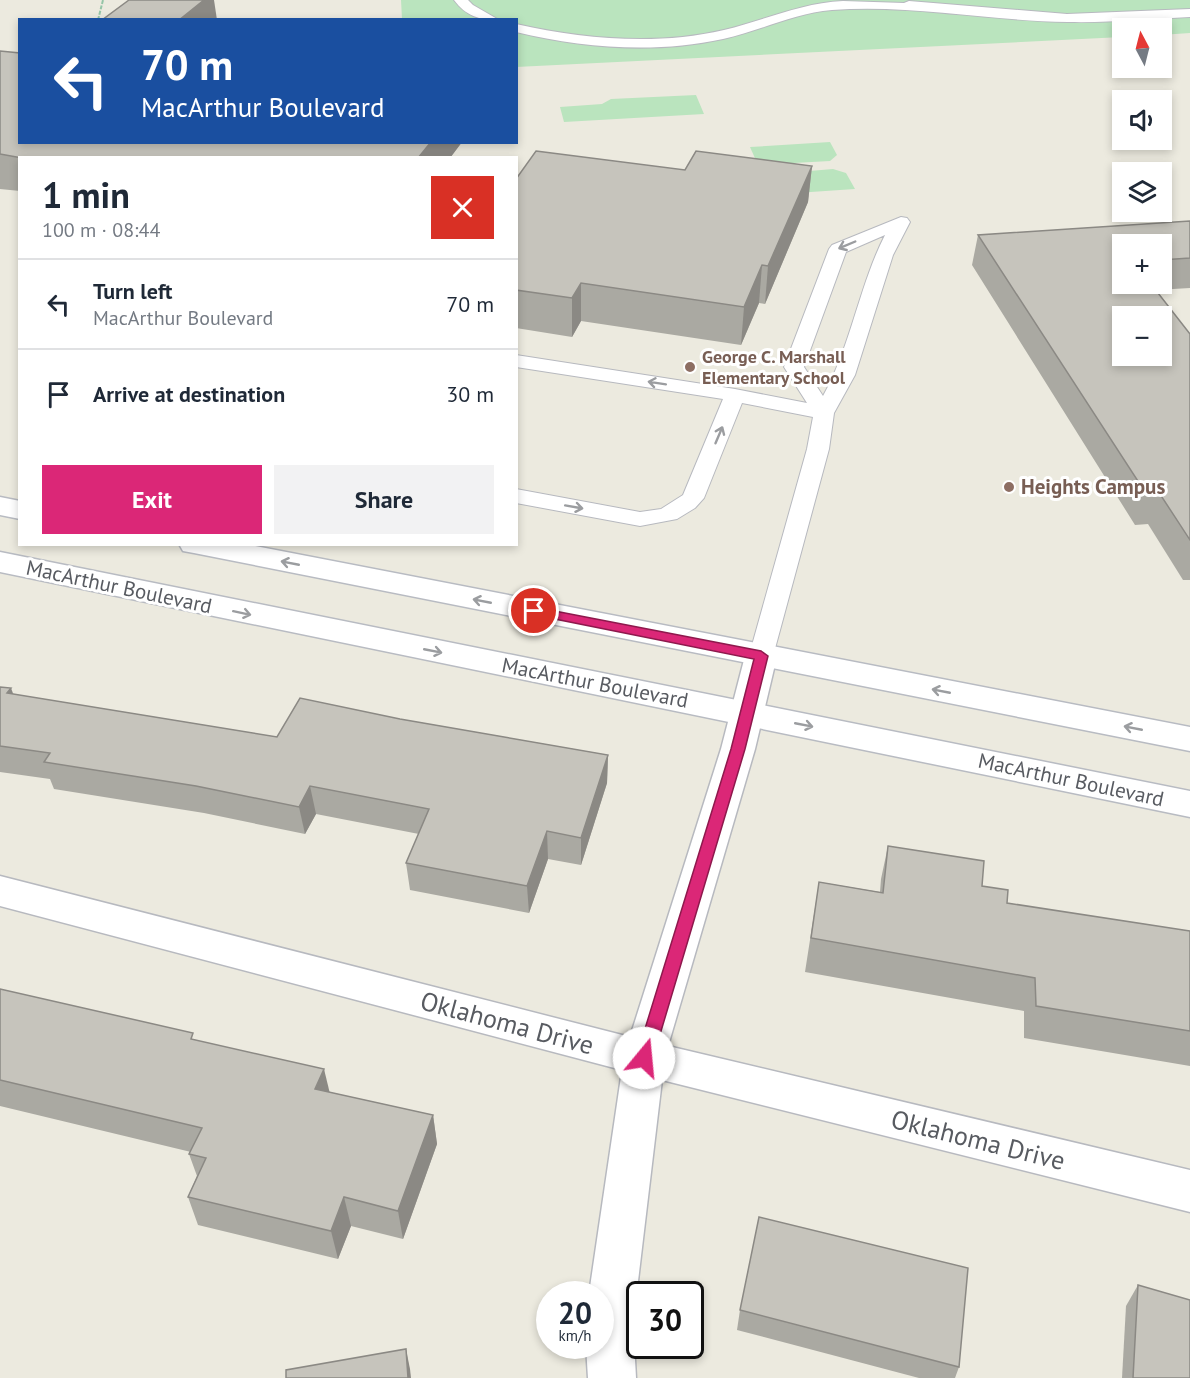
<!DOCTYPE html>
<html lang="en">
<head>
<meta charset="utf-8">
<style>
  :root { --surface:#fff; --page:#f2f2f3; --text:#1f2937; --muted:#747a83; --line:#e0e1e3; --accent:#db2777 }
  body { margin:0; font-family:"PT Sans",sans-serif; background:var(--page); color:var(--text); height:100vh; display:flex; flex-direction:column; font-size:22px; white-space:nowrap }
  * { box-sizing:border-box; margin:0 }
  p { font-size:20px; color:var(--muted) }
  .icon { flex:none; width:33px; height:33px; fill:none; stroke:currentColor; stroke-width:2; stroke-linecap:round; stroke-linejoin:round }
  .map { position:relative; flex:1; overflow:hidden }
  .sheet { position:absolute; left:18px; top:156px; width:500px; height:390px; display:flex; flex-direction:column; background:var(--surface); border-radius:0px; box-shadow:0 3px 9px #0003 }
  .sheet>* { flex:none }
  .banner { position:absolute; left:18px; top:18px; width:500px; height:126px; border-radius:0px; box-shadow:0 3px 9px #0003; background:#1a4fa0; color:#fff; overflow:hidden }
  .needle { width:39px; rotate:353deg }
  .tools { position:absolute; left:1112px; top:18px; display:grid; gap:12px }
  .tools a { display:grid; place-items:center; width:60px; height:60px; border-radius:0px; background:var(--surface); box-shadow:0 3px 9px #0003; font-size:30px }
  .speed { position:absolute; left:536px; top:1281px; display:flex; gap:12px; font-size:30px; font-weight:700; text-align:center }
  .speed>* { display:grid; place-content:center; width:78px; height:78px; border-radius:50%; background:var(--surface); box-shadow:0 3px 9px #0003; line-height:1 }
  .speed small { font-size:15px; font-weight:400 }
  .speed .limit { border:3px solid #111; border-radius:9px; background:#fff; color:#111 }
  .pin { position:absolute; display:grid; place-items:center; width:51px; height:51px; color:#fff; margin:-26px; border:3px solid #fff; border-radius:50%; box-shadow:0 2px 6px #0007 }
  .me { position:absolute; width:66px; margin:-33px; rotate:17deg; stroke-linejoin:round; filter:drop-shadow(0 0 4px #0008) }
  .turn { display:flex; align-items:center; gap:21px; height:126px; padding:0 24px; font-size:27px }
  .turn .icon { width:78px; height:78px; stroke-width:2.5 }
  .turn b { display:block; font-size:42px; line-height:51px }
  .round { display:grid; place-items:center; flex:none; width:63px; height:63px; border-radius:0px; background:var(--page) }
  .overview { display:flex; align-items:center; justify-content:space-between; height:102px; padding:0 24px }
  h1 { font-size:36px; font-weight:600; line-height:45px }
  .action { display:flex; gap:12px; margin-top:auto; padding:12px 24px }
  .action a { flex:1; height:69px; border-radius:0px; background:var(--accent); color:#fff; font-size:24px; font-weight:600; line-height:69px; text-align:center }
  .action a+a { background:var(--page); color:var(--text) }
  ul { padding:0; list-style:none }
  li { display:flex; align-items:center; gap:18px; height:90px; padding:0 24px; border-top:2px solid var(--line) }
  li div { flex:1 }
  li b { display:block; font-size:22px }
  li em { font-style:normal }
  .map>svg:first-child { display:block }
</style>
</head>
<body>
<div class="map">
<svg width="1190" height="1378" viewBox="0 0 1190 1378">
  <rect width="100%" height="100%" fill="#eceadf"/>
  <!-- green -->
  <g fill="#bae4be">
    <polygon points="401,0 1190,0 1190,33 1161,35 1161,28 1122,28 1122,37 516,67 516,20 402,19"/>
    <polygon points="696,95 704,114 564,122 560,107 602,104 611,99"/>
    <polygon points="830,142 837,155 830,161 758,165 750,147"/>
    <polygon points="833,169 846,173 855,189 796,193 786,173"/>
  </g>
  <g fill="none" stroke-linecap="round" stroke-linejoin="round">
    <defs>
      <g id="lane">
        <path d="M454 0H468L473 5 499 20C479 20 466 16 454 0Z"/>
        <path d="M843 1 904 3 909 1 1067 14 1190 9V17C1149 19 1108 23 1068 22 989 21 911 4 832 10 794 13 760 31 723 39 655 54 583 48 516 32V24C583 39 656 46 724 30 765 20 801 3 843 1Z"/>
        <path d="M901 217 907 218 910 222 893 255 855 375 834 413 829 449 773 656 770 662 761 664 752 662 749 656 807 449 813 417 742 403 704 498 695 508 677 519 640 526 516 503V489L640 512 661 509 683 495 723 399 516 367V355L735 389 807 403 784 367 829 249 832 245ZM885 235C859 286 851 346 823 396L804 367 846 252Z"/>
      </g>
      <polygon id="street" points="761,645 772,648 777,656 755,749 668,1046 1190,1170 1190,1212 662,1080 633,1323 636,1378 588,1378 586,1346 600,1346 600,1294 589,1294 622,1070 0,906 0,876 630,1037 721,749 745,656 750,648"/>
      <g id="secondary">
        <polygon points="0,497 20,501 20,519 0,515"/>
        <polygon points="179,544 245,544 1190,727 1190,751 194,553 183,551"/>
        <polygon points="0,552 1190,791 1190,817 0,572"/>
      </g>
    </defs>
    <!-- lane casing -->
    <use href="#lane" stroke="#b7b9bf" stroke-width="2"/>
    <!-- street casing -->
    <use href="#street" stroke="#b7b9bf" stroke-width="3"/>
    <!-- secondary casing -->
    <use href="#secondary" stroke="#b8bbc2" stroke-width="3"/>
    <!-- path -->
    <polyline stroke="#94c5a7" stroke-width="2" stroke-dasharray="4 1.5" stroke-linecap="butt" points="98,20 103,0"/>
    <!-- lane -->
    <use href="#lane" fill="#fff" fill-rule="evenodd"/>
    <!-- street -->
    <use href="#street" fill="#fff" fill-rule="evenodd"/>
    <!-- secondary -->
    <use href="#secondary" fill="#fff" fill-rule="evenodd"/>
  </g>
  <!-- wall -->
  <g fill="#aaa9a2" fill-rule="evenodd">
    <polygon points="0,51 20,142 462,142 450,158 20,158 20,191 0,189"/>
    <polygon points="812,166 808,202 765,304 759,303 741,345 581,321 572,337 516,328 516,179 685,170"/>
    <path d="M1190 221V288L1156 290 1190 334V580H1183L1148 524 1135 525 972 265 978 235ZM1122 244H1161V284H1122Z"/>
    <polygon points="0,687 13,694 277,737 400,719 608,755 607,783 581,865 548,859 529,913 410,890 406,863 419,834 316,814 305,834 204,813 54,789 50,779 0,772"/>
    <polygon points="888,846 982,886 1007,903 1190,931 1190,1066 1024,1038 1024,1011 805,972 819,882 880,892 881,879"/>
    <polygon points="0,989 196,1040 329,1092 433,1115 437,1144 403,1239 351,1226 338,1259 198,1225 188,1197 197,1176 189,1154 191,1152 0,1106"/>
    <polygon points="1138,1285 1190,1378 1122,1378 1126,1306"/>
    <polygon points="740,1310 959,1367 955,1378 919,1378 737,1330"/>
  </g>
  <!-- shaded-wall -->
  <g fill="#8b8984">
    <polygon points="204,0 214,0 217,20 179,20"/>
    <polygon points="431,142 462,142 450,158 418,158"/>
    <polygon points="812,166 808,202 765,304 768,266"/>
    <polygon points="762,265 759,303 741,345 744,307"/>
    <polygon points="581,283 581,321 572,337 572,298"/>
    <polygon points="11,688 21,715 7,693"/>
    <polygon points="608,755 607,783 581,865 581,838"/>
    <polygon points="310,786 316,814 305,834 299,807"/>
    <polygon points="547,831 548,859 529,913 527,886"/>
    <polygon points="324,1069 331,1098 315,1089"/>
    <polygon points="433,1115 437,1144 403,1239 398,1211"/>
    <polygon points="344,1197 351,1226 338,1259 331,1231"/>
    <polygon points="406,1349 410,1369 411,1378 408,1378"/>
  </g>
  <!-- building -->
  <g fill="#c6c4bc" stroke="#8b8984" stroke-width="1.5" fill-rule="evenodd">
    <polygon points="129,0 204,0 179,20 102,20"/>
    <polygon points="0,51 20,53 20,142 431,142 418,158 22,158 0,154"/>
    <polygon points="536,151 685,170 696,151 812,166 768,266 762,265 744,307 581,283 572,298 516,290 516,179"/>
    <path d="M1190 221V258L1161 260V244H1122V284H1151L1190 334V540L1158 491 1145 492 978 235ZM1122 316H1161V356H1122Z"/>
    <polygon points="0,687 11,688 7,693 277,737 300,698 400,719 608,755 581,838 547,831 527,886 406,863 429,809 310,786 299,807 196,786 44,762 50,753 0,746"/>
    <polygon points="888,846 984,861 982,886 1008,890 1007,903 1190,931 1190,1031 1036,1006 1035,978 811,938 819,882 883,893"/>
    <polygon points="0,989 193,1033 191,1039 324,1069 315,1089 433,1115 398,1211 344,1197 331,1231 188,1197 206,1158 189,1154 202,1128 0,1080"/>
    <polygon points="759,1217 968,1268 959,1367 740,1310"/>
    <polygon points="1138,1285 1190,1300 1190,1378 1133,1378"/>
    <polygon points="406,1349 408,1378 286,1378 286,1370"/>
  </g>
  <!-- one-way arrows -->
  <defs><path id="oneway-shaft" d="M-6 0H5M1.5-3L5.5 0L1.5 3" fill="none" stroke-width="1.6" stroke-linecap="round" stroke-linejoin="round" transform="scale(1.5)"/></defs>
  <g stroke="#9b9da0">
    <use href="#oneway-shaft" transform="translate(847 245) rotate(157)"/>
    <use href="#oneway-shaft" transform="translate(657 383) rotate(-171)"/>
    <use href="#oneway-shaft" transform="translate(719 435) rotate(-67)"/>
    <use href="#oneway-shaft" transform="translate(574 507) rotate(10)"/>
    <use href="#oneway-shaft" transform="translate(290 563) rotate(-169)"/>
    <use href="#oneway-shaft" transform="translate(482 601) rotate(-169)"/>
    <use href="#oneway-shaft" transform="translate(242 613) rotate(12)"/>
    <use href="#oneway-shaft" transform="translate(433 651) rotate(11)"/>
    <use href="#oneway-shaft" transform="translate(941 691) rotate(-169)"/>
    <use href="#oneway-shaft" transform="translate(804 725) rotate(11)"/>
    <use href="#oneway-shaft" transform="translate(1133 728) rotate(-169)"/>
  </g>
  <!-- route -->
  <polygon fill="#db2777" stroke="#8e194d" stroke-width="1.5" points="534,607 761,651 768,656 745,749 653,1058 650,1064 644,1066 638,1064 636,1058 731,749 754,659 530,614 528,611 530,608"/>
  <!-- markers -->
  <g fill="#8d6e63" stroke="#fff" stroke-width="2">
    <circle cx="690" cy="367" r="6"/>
    <circle cx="1009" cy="487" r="6"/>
  </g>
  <g text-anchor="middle" stroke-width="6" stroke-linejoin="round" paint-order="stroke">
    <!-- far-education labels -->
    <g font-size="18" font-weight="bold" fill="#785e54" stroke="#fff" text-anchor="start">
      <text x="702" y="363">George C. Marshall<tspan x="702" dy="21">Elementary School</tspan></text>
    </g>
    <!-- education labels -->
    <g font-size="21" font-weight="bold" fill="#785e54" stroke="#fff" text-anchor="start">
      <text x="1021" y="494">Heights Campus</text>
    </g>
    <!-- street labels -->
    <g font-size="21" fill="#585b61" stroke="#fff">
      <text transform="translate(119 587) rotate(12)" y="7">MacArthur Boulevard</text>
      <text transform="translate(595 683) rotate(11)" y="7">MacArthur Boulevard</text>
      <text transform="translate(1071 780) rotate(12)" y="7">MacArthur Boulevard</text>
    </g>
    <!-- near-street labels -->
    <g font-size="26" fill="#585b61" stroke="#fff">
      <text transform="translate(507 1023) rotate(15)" y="9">Oklahoma Drive</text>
      <text transform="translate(978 1140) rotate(14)" y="9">Oklahoma Drive</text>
    </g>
  </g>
</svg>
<div class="tools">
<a><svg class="needle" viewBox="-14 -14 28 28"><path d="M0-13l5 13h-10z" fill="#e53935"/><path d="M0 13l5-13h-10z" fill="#747a83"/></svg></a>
<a><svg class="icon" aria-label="sound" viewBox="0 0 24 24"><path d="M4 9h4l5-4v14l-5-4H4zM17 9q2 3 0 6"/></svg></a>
<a><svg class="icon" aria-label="layers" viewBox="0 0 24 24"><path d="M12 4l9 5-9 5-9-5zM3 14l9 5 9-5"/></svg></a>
<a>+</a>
<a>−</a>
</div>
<div class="speed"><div>20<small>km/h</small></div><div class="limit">30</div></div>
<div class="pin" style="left:534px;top:611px;background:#d93025"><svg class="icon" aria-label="arrive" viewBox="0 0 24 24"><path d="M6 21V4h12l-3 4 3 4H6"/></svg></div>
<svg class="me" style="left:644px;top:1058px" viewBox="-20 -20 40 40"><circle r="19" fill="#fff"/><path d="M0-13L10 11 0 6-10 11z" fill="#db2777"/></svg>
<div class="banner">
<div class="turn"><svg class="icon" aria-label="left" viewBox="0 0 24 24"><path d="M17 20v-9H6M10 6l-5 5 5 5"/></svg><div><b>70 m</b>MacArthur Boulevard</div></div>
</div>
<section class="sheet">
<div class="overview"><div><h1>1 min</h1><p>100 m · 08:44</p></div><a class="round" style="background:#d93025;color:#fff"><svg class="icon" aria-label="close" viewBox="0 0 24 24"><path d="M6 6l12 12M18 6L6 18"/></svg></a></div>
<ul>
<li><svg class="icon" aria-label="left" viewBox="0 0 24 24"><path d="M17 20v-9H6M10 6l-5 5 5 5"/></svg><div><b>Turn left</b><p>MacArthur Boulevard</p></div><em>70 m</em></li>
<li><svg class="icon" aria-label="arrive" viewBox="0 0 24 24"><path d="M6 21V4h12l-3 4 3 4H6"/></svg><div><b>Arrive at destination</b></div><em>30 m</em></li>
</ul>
<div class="action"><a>Exit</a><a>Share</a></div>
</section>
</div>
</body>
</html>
